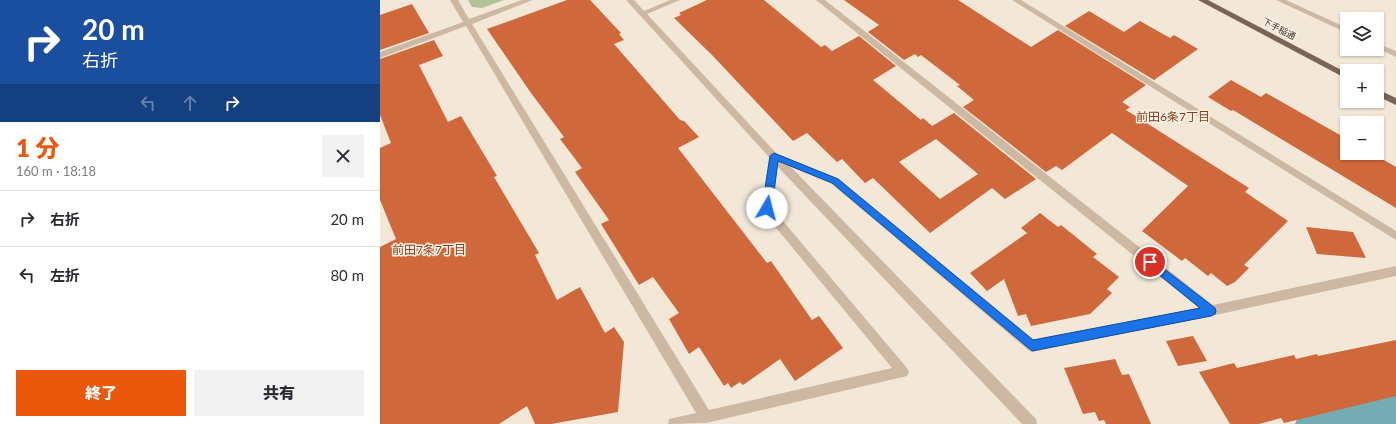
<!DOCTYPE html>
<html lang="ja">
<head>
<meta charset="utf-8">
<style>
  :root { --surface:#fff; --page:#f2f2f3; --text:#2b2b33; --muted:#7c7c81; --line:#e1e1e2; --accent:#ea580c }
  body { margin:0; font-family:Lato,"Noto Sans JP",sans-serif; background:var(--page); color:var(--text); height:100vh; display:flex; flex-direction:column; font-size:15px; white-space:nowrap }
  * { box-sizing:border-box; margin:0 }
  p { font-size:13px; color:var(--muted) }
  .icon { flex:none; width:22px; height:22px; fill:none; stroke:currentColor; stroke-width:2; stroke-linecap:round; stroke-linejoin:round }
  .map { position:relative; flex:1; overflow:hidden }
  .side { display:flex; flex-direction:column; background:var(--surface); width:380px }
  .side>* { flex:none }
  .hud { background:#1a4fa0; color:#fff; overflow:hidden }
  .fabs { position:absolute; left:960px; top:12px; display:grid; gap:8px }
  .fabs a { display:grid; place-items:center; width:44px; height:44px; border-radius:0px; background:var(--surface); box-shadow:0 1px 3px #0004; font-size:20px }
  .pin { position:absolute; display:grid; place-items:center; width:34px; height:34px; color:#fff; margin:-17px; border:2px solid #fff; border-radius:50%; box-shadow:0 1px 4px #0007 }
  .me { position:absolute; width:44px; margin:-22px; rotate:8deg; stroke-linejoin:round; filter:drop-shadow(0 0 3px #0008) }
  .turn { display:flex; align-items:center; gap:14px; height:84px; padding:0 16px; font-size:18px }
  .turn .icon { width:52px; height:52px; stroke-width:2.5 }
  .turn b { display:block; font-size:28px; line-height:34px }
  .lanes { display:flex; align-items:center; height:38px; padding:0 16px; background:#0003; justify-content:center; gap:20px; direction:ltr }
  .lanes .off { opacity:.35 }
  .round { display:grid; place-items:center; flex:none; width:42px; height:42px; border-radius:0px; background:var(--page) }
  .head { display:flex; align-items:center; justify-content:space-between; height:68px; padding:0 16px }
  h1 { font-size:24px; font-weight:800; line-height:30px; color:var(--accent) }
  .primary-button { display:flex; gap:8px; margin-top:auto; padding:8px 16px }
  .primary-button a { flex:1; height:46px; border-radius:0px; background:var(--accent); color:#fff; font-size:16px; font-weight:800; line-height:46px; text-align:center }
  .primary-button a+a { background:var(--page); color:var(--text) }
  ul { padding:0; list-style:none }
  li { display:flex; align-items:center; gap:12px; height:56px; padding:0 16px; border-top:1px solid var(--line) }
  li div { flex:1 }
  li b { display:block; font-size:15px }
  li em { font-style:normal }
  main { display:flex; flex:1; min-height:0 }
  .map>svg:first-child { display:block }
</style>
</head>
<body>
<main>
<section class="side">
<div class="hud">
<div class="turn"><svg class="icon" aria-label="right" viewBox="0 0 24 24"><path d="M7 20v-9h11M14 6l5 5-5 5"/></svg><div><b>20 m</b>右折</div></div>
<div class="lanes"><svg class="icon off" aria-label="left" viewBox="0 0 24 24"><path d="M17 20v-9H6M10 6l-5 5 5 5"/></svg><svg class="icon off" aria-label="ahead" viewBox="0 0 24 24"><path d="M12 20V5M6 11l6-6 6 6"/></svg><svg class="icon" aria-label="right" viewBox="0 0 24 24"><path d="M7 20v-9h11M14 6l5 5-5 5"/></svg></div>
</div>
<div class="head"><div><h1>1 分</h1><p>160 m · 18:18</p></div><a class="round"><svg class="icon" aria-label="close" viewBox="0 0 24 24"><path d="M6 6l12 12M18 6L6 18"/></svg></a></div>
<ul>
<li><svg class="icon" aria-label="right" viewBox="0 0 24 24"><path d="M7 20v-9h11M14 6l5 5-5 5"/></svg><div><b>右折</b></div><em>20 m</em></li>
<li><svg class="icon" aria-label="left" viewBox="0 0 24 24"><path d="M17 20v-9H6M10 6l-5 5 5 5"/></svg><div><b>左折</b></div><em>80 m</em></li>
</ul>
<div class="primary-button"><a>終了</a><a>共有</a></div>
</section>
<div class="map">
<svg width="1016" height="424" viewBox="0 0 1016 424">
  <rect width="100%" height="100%" fill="#f3e8d8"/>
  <!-- green -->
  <polygon fill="#b1c397" points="88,0 124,0 102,8 92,7"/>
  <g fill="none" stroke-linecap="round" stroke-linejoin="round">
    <!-- river -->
    <polygon fill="#75abb2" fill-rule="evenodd" points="1016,373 1016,424 915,424 925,401 948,391"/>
  </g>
  <!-- building -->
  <g fill="#cf683b" fill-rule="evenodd">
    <polygon points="187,0 210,0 241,33 239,34 244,40 234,44 300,120 304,121 319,137 298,148 387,263 391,261 432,320 439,316 463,348 415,381 400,359 363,385 360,382 351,388 348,383 344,386 319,347 309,354 289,319 299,313 273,277 259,285 221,224 229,220 195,172 202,168 180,139 184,137 151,93 107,29"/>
    <path d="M327 0H384L441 47 445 45 452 51 479 36 516 66 493 80 541 120 543 118 552 126 574 113 656 179 625 199 612 188 550 233 493 178 485 183 462 159 457 162 427 133 413 141 333 56 294 18 301 15 299 13ZM556 139 598 174 560 199 519 162Z"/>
    <polygon points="464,0 578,0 651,47 678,30 766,85 742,102 750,107 746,110 869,188 865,192 908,221 864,265 869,268 855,282 847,286 831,273 828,276 805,258 802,261 762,231 808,186 732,133 682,170 676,166 666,172 583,107 594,100 577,86 580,85 541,55 538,57 535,54 524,60 488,32 499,25"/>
    <polygon points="32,4 49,33 0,50 0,15"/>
    <polygon points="709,11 744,32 760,21 790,38 794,35 818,49 774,80 685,26"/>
    <polygon points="54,40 63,56 39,65 68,122 81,116 117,176 114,177 159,253 155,255 177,300 200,287 225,333 234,327 244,342 238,412 171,424 155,424 147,406 119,424 0,424 0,247 16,239 0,200 0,148 11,143 0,115 0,59"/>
    <polygon points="851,80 881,97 886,93 967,139 967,153 992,153 1016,167 1016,208 853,110 851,111 828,97"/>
    <polygon points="660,213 678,227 681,225 717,254 713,257 739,277 727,289 732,293 710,314 651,326 646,314 638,316 624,279 607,291 590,273 647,233 641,228"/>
    <polygon points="926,227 973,232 986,258 937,254"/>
    <polygon points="813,336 827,361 798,366 786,341"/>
    <polygon points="1016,340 1016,396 904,423 901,418 879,424 850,424 819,372 854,363 857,368 914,355 916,359 937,354 938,356"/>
    <polygon points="735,359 742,375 749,374 771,424 726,424 724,420 719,421 715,412 703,414 684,368"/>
  </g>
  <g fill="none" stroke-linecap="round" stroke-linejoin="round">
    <!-- minor -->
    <g fill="#ccb8a3" fill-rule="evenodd">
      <polygon points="70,0 78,0 89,19 142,0 153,0 92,24 329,410 512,368 383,212 382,209 389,157 246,0 254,0 264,11 290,0 300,0 267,14 397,154 458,178 654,340 819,308 436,0 445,0 833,305 1016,266 1016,276 831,316 652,352 648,350 452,184 410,166 656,419 657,424 642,424 397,166 392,208 527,368 529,372 527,376 326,423 288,424 289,419 316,413 86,26 0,58 0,52 83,22"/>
      <polygon points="632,0 641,0 1016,231 1016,240"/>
      <polygon points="896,0 906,0 967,28 967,33"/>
      <polygon points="997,43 1016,51 1016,57 997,48"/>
    </g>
    <!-- major -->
    <g fill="#796456" fill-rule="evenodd">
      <polygon points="818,0 828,0 967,73 967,79"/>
      <polygon points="997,89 1016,98 1016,105 997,96"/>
    </g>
  </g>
  <!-- route -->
  <polygon fill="#1a73e8" stroke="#114b97" points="394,153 458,179 653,340 820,308 767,265 765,262 767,259 770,258 835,308 836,311 835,314 831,316 652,351 452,183 398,161 392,208 390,211 384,211 382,208 390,156"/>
  <g text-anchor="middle" stroke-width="3" stroke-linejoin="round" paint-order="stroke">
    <!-- far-street labels -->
    <g font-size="9" fill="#362c26" stroke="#faf2e5">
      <text transform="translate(899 29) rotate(28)" y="3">下手稲通</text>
    </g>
    <!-- neighbourhood labels -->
    <g font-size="12" fill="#8b3c19" stroke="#faf2e5">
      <text x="793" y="121">前田6条7丁目</text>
      <text x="49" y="254">前田7条7丁目</text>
    </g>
  </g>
</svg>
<div class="fabs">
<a><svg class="icon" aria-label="layers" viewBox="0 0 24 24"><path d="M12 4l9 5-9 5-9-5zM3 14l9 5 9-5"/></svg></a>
<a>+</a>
<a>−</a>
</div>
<div class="pin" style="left:770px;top:262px;background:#d93025"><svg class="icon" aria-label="arrive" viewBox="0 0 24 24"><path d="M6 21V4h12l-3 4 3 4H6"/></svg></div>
<svg class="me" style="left:387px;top:208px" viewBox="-20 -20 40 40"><circle r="19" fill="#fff"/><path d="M0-13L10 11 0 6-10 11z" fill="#1a73e8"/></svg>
</div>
</main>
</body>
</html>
